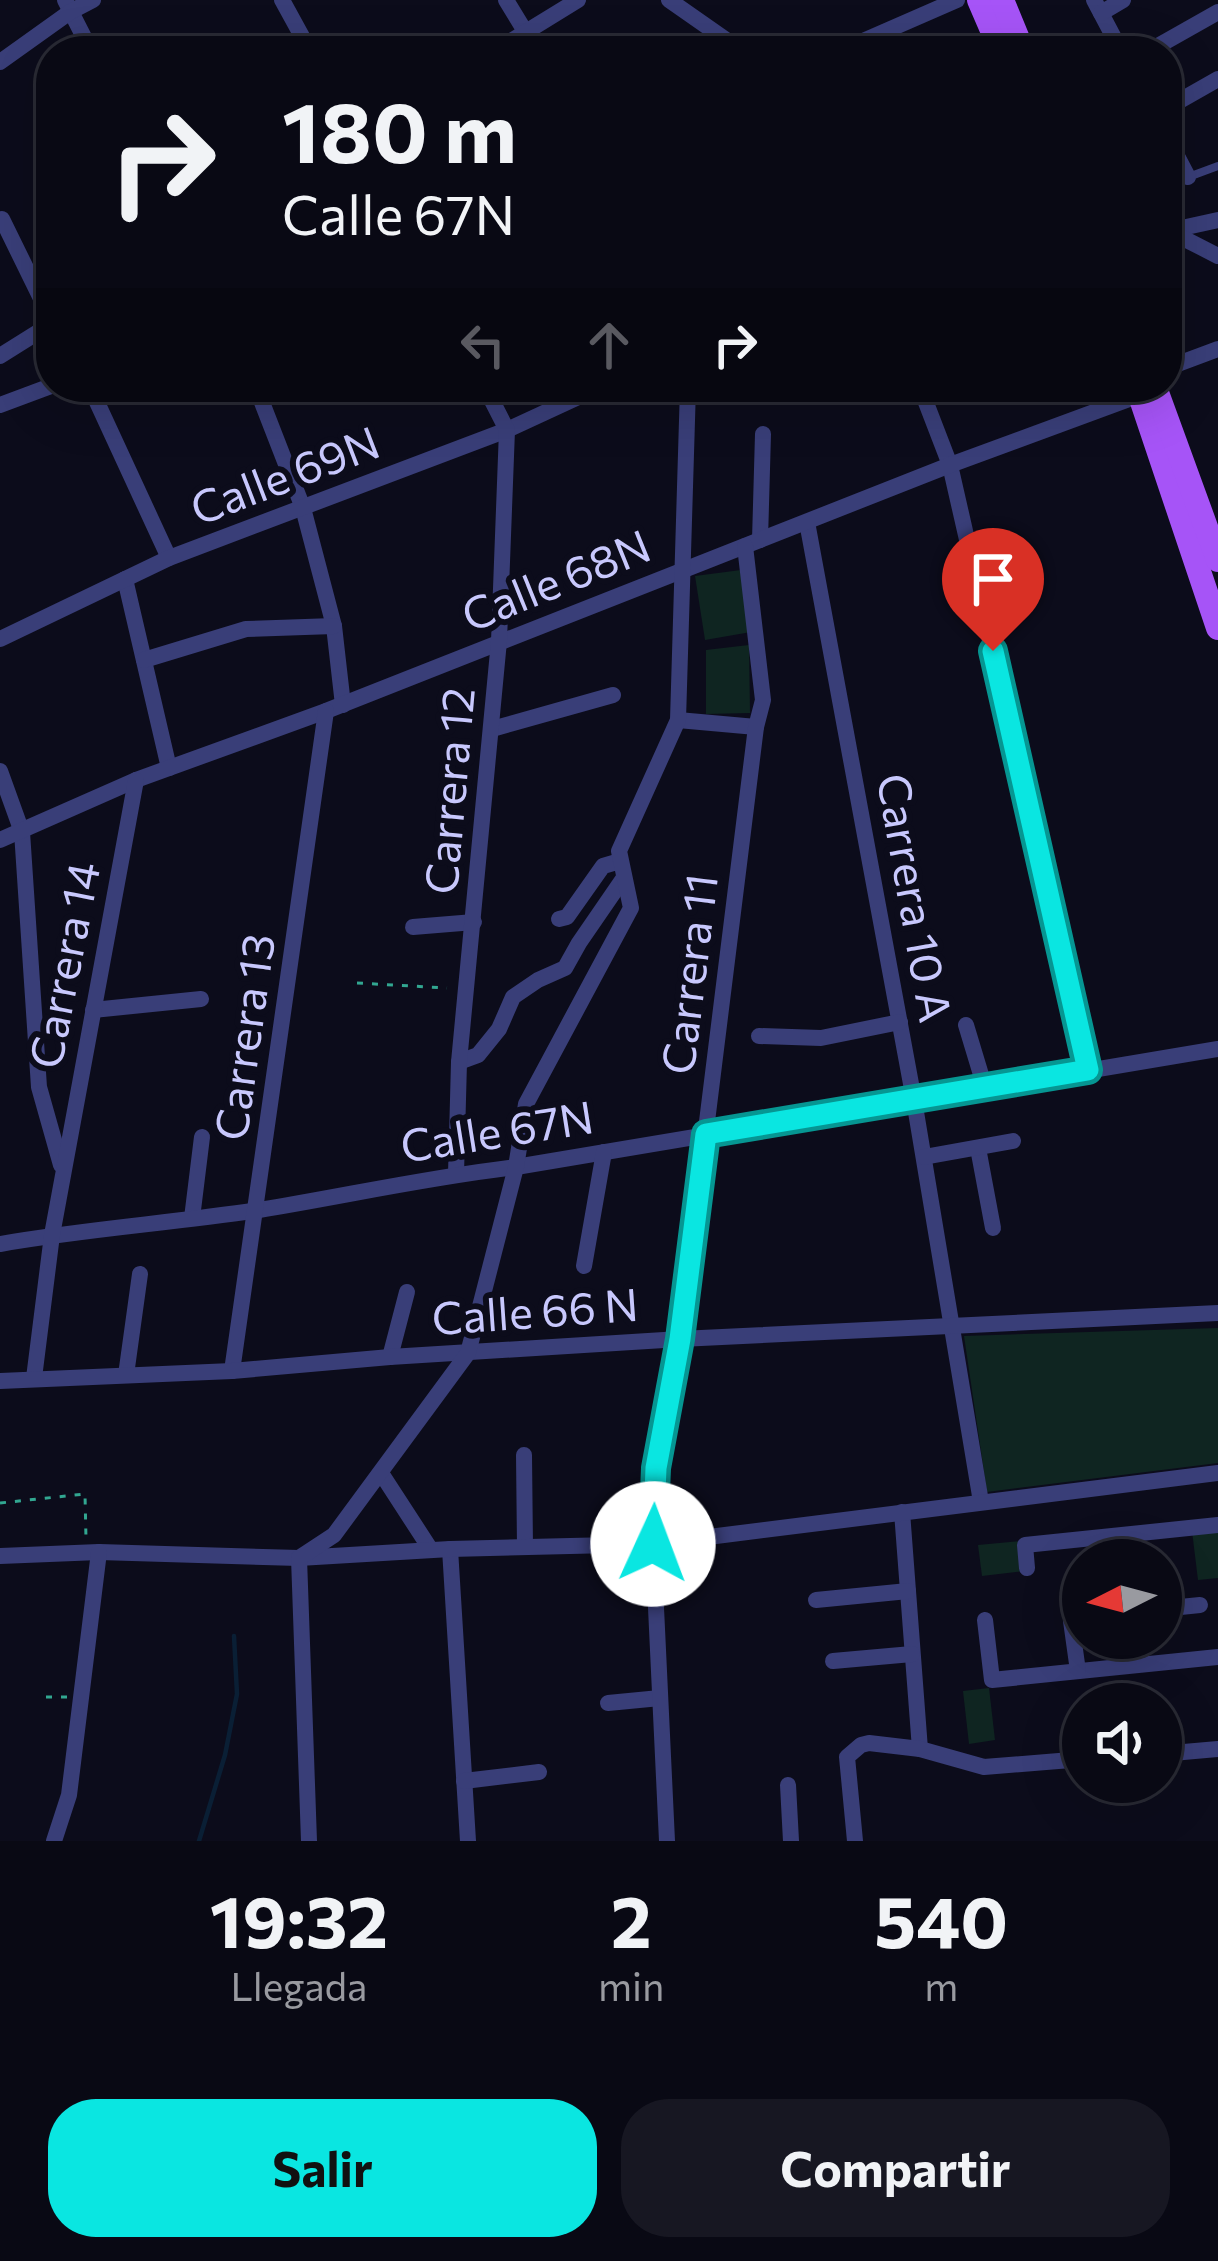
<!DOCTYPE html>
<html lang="es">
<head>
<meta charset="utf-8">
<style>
  :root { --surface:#090914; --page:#171722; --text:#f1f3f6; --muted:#999aa0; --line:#292a34; --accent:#0ae6e1 }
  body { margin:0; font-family:Commissioner,sans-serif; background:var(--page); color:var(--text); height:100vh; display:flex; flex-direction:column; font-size:45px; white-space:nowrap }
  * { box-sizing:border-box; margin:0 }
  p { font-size:39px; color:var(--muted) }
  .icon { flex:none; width:66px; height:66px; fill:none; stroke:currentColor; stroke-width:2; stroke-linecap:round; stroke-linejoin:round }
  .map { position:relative; height:1841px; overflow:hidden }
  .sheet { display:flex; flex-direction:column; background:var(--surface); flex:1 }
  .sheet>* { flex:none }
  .banner { position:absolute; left:36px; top:36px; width:1146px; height:366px; border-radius:48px; box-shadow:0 12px 48px #0002,0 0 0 3px var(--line); background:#090914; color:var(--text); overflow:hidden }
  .needle { width:78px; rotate:264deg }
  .fabs { position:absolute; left:1062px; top:1539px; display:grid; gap:24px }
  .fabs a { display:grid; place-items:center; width:120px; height:120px; border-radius:50%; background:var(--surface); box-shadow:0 12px 48px #0002,0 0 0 3px var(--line); font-size:60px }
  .pin { position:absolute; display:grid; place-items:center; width:102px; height:102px; color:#fff; margin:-123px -51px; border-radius:50% 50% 50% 0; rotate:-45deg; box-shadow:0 0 12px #0007 }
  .pin .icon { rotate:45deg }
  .me { position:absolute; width:132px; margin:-66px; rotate:2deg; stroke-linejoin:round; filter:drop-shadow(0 0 9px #0008) }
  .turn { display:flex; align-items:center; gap:42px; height:252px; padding:0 48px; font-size:54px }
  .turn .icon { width:156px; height:156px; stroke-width:2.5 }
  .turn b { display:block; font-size:84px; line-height:102px }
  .lanes { display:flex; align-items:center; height:114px; padding:0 48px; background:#0003; justify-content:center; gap:60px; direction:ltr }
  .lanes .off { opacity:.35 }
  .eta { display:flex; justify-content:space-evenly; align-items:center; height:204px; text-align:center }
  .eta b { font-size:72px; font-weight:700; line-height:84px }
  .primary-button { display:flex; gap:24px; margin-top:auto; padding:24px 48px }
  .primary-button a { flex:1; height:138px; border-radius:48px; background:var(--accent); color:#111; font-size:48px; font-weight:700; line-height:138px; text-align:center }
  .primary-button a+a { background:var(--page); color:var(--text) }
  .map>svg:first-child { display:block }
</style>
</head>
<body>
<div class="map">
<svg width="1218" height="1841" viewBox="0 0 1218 1841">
  <rect width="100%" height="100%" fill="#0c0c1b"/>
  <!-- green -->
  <g fill="#0f2521">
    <polygon points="741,570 751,632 705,640 695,576"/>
    <polygon points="749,645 750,713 706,714 706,650"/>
    <polygon points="1218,1328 1218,1463 987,1492 964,1336"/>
    <polygon points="1218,1528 1218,1578 1198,1580 1192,1531"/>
    <polygon points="1022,1541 1025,1571 982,1576 978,1545"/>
    <polygon points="989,1688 995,1740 969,1744 963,1691"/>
  </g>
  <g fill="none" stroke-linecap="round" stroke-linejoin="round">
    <!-- stream -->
    <polyline stroke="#0a1f35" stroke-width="4.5" points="199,1841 225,1755 237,1694 234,1636"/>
    <!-- path -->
    <g stroke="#32a791" stroke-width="3" stroke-dasharray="6 9" stroke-linecap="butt">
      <polyline points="357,983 447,988"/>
      <polyline points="0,1503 85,1494 86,1539"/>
      <polyline points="46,1697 67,1697"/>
    </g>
    <!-- lane -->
    <polyline stroke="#393e78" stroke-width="8" points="1191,176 1218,166"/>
    <!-- street -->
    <g stroke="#393e78" stroke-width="16">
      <polyline points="65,0 91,51"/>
      <polyline points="282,0 310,51"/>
      <polyline points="506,0 537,51"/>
      <polyline points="669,0 742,51"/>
      <polyline points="1094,0 1121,51"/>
      <polyline points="1101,13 1123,0"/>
      <polyline points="495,51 578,0"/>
      <polyline points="840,51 957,0"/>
      <polyline points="1149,51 1218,12"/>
      <polyline points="0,62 70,12 93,0"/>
      <polyline points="1167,108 1218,79"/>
      <polyline points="1167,137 1188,177"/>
      <polyline points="2,219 51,319"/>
      <polyline points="1168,231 1218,220"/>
      <polyline points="1169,231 1218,256"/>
      <polyline points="0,356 51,324"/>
      <polyline points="1167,368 1218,349"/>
      <polyline points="90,387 169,558"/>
      <polyline points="256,387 303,508 334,626 343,705"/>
      <polyline points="544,387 553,408"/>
      <polyline points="920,387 950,465 1088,1071"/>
      <polyline points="0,405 51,386"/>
      <polyline points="807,522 914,1100 981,1502"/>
      <polyline points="760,540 763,434"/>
      <polyline points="125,579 169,768"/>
      <polyline points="0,639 169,558 507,430 600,387"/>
      <polyline points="144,660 246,629 334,626"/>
      <polyline points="678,720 756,727"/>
      <polyline points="492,729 613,695"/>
      <polyline points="0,771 22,832 39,1087 61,1165"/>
      <polyline points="0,840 136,780 326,711 950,465 1140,395"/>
      <polyline points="559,919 567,917 603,866 620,861"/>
      <polyline points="413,927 474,922"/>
      <polyline points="93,1010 201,999"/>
      <polyline points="966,1025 985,1088"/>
      <polyline points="759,1036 821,1038 900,1022"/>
      <polyline points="459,1062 478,1055 499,1029 513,997 538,980 565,968 579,943 623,879"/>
      <polyline points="978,1148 993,1228"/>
      <polyline points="924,1157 1013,1141"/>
      <polyline points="456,1174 459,1062 499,641 507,430 485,387"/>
      <polyline points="192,1218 202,1137"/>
      <path d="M0 1244C86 1229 173 1223 259 1210 345 1196 429 1177 516 1167L1218 1049"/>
      <polyline points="584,1266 604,1152"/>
      <polyline points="390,1357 407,1292"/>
      <polyline points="232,1371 326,711"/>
      <polyline points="126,1375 140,1274"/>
      <polyline points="34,1378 52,1235 136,780"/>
      <polyline points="0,1381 232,1371 390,1357 680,1339 1218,1313"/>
      <polyline points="524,1455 525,1547"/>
      <polyline points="381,1473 431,1550"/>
      <polyline points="902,1512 920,1749"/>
      <polyline points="1132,1535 1135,1560"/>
      <polyline points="1098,1538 1100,1560"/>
      <polyline points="450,1549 468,1841"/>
      <polyline points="0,1556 99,1552 299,1558 450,1549 653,1544 1218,1473"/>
      <polyline points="1027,1568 1025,1545 1218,1525"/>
      <polyline points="816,1600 908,1591"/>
      <polyline points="1161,1609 1200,1605"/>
      <polyline points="985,1620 992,1680 1218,1657"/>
      <polyline points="833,1661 912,1654"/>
      <polyline points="1078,1671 1071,1621 1083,1619"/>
      <polyline points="608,1703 660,1698"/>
      <polyline points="1161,1754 1218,1749"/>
      <polyline points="464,1781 539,1772"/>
      <polyline points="788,1785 791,1841"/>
      <polyline points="54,1841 69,1795 99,1552"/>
      <polyline points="309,1841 299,1558 334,1535 468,1353 516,1167 526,1104 631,908 619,851 678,720 688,387"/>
      <polyline points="667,1841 653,1544 656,1469 680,1339 756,727 763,700 745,546"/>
      <polyline points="855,1841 847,1757 861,1745 869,1743 920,1749 984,1767 1083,1759"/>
    </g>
    <!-- primary -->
    <g stroke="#a654f7" stroke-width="24">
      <polyline points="979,0 1001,51"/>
      <polyline points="1002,0 1023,51"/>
      <polyline points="1137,387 1218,628"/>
      <polyline points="1155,387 1218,560"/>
    </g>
  </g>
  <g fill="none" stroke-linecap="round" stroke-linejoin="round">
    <defs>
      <polyline id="route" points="653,1544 656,1468 680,1339 706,1134 1088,1070 993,651"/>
    </defs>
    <!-- route casing -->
    <use href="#route" stroke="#069692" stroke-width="30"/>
    <!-- route -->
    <use href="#route" stroke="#0ae6e1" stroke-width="21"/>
  </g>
  <g text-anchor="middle" stroke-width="12" stroke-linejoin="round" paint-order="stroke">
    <!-- street labels -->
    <g font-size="45" fill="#c8c8fd" stroke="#0c0c1b">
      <text transform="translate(285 476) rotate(-21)" y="16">Calle 69N</text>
      <text transform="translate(556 581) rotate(-22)" y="16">Calle 68N</text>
      <text transform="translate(450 791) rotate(-85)" y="16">Carrera 12</text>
      <text transform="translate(914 898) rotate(80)" y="16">Carrera 10 A</text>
      <text transform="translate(65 965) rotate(-79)" y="16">Carrera 14</text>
      <text transform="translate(690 974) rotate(-83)" y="16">Carrera 11</text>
      <text transform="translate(245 1037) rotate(-82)" y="16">Carrera 13</text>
      <text transform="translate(497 1132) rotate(-9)" y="16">Calle 67N</text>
      <text transform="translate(535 1312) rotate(-4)" y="16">Calle 66 N</text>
    </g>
  </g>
</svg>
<div class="fabs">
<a><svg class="needle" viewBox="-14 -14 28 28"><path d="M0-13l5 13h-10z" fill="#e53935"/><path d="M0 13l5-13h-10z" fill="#999aa0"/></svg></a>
<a><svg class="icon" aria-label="sound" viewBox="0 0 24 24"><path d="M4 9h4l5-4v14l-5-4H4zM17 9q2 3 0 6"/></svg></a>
</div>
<div class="pin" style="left:993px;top:651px;background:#d93025"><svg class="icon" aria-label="arrive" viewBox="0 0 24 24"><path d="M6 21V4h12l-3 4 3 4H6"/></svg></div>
<svg class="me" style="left:653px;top:1544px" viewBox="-20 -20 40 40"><circle r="19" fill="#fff"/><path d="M0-13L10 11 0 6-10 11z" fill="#0ae6e1"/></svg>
<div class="banner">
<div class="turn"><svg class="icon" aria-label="right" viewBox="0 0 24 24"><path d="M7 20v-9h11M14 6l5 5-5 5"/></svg><div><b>180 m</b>Calle 67N</div></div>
<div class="lanes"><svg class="icon off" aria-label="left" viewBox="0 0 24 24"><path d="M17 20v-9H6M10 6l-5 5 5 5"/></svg><svg class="icon off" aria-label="ahead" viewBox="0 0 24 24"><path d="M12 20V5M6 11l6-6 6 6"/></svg><svg class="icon" aria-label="right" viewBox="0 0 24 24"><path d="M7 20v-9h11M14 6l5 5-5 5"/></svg></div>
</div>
</div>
<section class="sheet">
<div class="eta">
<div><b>19:32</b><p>Llegada</p></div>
<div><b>2</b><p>min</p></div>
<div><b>540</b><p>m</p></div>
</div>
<div class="primary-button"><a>Salir</a><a>Compartir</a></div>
</section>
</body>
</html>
